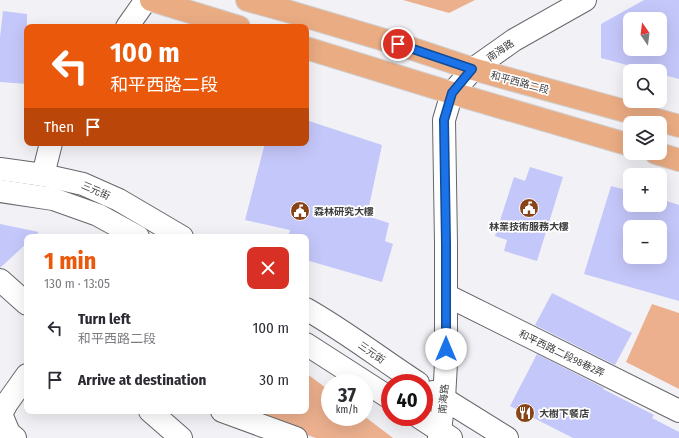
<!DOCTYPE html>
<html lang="en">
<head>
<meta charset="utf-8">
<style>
  :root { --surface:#fff; --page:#f7f7f7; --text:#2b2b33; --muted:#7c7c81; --accent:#ea580c }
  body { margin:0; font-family:"Fira Sans Condensed","Noto Sans TC",sans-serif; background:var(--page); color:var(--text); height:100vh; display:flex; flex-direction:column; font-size:15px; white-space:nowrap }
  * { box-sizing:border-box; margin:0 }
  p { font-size:13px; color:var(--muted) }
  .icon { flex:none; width:22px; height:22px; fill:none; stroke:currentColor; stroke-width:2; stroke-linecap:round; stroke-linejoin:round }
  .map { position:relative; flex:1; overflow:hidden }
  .sheet { position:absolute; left:24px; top:234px; width:285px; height:180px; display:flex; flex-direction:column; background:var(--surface); border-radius:8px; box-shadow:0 4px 16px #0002 }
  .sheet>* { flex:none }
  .guide { position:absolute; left:24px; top:24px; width:285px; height:122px; border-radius:8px; box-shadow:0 4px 16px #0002; background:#ea580c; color:#fff; overflow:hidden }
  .needle { width:26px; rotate:346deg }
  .buttons { position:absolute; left:623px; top:12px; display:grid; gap:8px }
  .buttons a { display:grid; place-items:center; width:44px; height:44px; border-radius:8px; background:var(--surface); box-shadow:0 4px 16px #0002; font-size:20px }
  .speed { position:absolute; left:321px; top:374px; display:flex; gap:8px; font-size:20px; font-weight:700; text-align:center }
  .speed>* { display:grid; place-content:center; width:52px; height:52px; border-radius:50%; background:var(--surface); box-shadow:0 4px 16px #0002; line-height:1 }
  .speed small { font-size:10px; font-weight:400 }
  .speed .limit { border:6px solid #d22; background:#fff; color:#111 }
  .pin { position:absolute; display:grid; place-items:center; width:34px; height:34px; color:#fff; margin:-17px; border:2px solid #fff; border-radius:50%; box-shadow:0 1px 4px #0007 }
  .me { position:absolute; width:44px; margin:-22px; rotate:0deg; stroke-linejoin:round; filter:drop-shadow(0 0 3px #0008) }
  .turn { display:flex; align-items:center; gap:14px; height:84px; padding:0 20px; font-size:18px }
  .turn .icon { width:52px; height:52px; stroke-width:2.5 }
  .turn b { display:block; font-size:28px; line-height:34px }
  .then { display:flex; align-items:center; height:38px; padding:0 20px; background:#0003; gap:8px; font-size:15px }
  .round { display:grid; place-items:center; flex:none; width:42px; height:42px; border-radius:8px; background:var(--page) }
  .overview { display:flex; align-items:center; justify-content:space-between; height:68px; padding:0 20px }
  h1 { font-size:24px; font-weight:700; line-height:30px; color:var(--accent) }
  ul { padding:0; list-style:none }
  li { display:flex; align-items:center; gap:12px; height:52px; padding:0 20px }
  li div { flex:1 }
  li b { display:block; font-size:15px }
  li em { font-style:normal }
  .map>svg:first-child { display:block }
</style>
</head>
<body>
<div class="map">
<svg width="679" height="438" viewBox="0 0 679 438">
  <rect width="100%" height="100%" fill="#f2f2f6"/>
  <!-- green -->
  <g fill="#ecb08e">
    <polygon points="403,0 475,0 449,13"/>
    <polygon points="652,304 679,313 679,389 626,362"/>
    <polygon points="306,373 330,391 330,417 364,416 393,438 316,438 239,411 306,411"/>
  </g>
  <!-- building -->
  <g fill="#c4c7f9" fill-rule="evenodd">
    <path d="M644 0H679V79L660 74V71H649L601 58V24ZM630 19H660V49H630Z"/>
    <polygon points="3,11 27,14 27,84 0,82 0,37"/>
    <polygon points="306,120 382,145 367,216 389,223 385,241 393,244 382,282 306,260 306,237 288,237 290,230 245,220 265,143 306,143"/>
    <polygon points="530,167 563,177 537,261 504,251 507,240 495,236 514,177 525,181"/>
    <path d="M611 186 630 191V205H660V199L679 205V301L584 274ZM630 227H660V257H630Z"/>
    <polygon points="0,224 39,232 33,237 27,237 27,243 0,268"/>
    <polygon points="552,293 632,333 615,365 535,325"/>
    <polygon points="537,354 604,388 603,389 654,415 652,418 679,432 679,438 573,438 510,406"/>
  </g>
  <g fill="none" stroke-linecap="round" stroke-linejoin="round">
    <defs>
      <g id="minor">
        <polyline points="127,27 146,0"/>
        <polyline points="0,169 43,175 83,184 119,200 182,237"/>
        <polyline points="43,175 51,143"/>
        <polyline points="0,191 53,199 98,215 138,237"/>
        <polyline points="0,280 27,304"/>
        <polyline points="446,295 679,411"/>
        <path d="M306 309C345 331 381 359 418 383"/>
        <polyline points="306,344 390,398"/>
        <polyline points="433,392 507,438"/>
        <polyline points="150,411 181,438"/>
        <polyline points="222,411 296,438"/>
        <polyline points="419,417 451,438"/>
        <polyline points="15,438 9,433 1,414 7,403 27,375"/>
        <polyline points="439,438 444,399 446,363 446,244 444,120 452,93 473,69 514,40 585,0"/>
      </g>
      <g id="major">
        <polyline points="151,0 239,27"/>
        <polyline points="247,0 287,11 398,44 473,69 679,126"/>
        <polyline points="306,48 452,93 630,145"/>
        <polyline points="656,153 679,160"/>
      </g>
    </defs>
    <!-- minor casing -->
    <use href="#minor" stroke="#66676a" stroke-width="24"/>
    <!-- major casing -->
    <use href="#major" stroke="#d0d0d1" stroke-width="24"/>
    <!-- minor -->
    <use href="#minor" stroke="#fff" stroke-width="22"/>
    <!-- major -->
    <use href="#major" stroke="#eaac83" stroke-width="22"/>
  </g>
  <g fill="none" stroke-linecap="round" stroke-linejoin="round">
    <defs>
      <polyline id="route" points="398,44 472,69 452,93 444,120 446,244 446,349"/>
    </defs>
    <!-- route casing -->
    <use href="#route" stroke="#114b97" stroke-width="10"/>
    <!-- route -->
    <use href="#route" stroke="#1a73e8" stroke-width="7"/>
  </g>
  <!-- icons -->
  <defs>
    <symbol id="civic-disc" viewBox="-11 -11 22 22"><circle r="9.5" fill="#884417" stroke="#fff"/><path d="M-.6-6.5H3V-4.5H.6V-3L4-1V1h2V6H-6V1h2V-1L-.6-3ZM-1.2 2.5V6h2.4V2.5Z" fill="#fff"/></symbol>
    <symbol id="restaurant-disc" viewBox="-11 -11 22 22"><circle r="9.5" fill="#884417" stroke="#fff"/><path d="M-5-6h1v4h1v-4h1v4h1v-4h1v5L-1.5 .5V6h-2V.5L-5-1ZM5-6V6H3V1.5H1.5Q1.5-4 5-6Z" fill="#fff"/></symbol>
  </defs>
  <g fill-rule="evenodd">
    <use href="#civic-disc" x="518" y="197" width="22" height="22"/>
    <use href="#civic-disc" x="289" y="200" width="22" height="22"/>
    <use href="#restaurant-disc" x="514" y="402" width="22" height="22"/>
  </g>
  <g text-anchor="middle" stroke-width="3.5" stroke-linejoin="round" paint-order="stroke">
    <!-- street labels -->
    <g font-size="10" fill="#3d3d3e" stroke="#fff">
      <text transform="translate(500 50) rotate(-34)" y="4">南海路</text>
      <text transform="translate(520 82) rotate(15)" y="4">和平西路二段</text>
      <text transform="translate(96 190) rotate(23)" y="4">三元街</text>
      <text transform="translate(372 352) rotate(35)" y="4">三元街</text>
      <text transform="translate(562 353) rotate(26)" y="4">和平西路二段98巷2弄</text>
      <text transform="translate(443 399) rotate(-85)" y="4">南海路</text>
    </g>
    <!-- poi labels -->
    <g font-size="10" font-weight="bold" fill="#3d3d3e" stroke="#fff" text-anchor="start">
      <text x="314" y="215">森林研究大樓</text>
      <text x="529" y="230" text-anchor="middle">林業技術服務大樓</text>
      <text x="539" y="417">大樹下餐店</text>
    </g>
  </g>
</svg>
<div class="buttons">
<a><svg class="needle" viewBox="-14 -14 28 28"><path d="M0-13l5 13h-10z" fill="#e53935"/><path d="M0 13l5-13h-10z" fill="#7c7c81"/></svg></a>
<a><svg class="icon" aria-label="search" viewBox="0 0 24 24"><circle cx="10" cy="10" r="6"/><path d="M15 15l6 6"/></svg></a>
<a><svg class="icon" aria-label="layers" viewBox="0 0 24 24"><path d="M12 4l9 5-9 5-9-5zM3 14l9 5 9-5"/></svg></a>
<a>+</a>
<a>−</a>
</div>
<div class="speed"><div>37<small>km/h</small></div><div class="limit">40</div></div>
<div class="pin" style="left:398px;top:44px;background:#d93025"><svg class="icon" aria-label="arrive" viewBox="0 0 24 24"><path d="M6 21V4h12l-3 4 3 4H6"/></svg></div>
<svg class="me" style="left:446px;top:349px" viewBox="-20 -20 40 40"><circle r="19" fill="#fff"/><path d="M0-13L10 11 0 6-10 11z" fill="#1a73e8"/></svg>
<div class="guide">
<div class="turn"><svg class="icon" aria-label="left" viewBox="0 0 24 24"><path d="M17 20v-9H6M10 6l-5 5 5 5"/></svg><div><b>100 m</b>和平西路二段</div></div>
<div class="then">Then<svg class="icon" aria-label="arrive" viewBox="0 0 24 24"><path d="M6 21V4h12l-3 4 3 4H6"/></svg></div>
</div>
<section class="sheet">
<div class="overview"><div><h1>1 min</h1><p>130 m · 13:05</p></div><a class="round" style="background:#d93025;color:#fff"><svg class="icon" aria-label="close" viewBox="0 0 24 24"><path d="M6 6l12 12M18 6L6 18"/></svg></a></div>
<ul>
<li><svg class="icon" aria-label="left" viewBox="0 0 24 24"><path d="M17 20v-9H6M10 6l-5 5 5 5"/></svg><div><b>Turn left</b><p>和平西路二段</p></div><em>100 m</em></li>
<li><svg class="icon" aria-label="arrive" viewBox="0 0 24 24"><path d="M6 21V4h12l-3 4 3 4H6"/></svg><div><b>Arrive at destination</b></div><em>30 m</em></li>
</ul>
</section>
</div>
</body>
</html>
